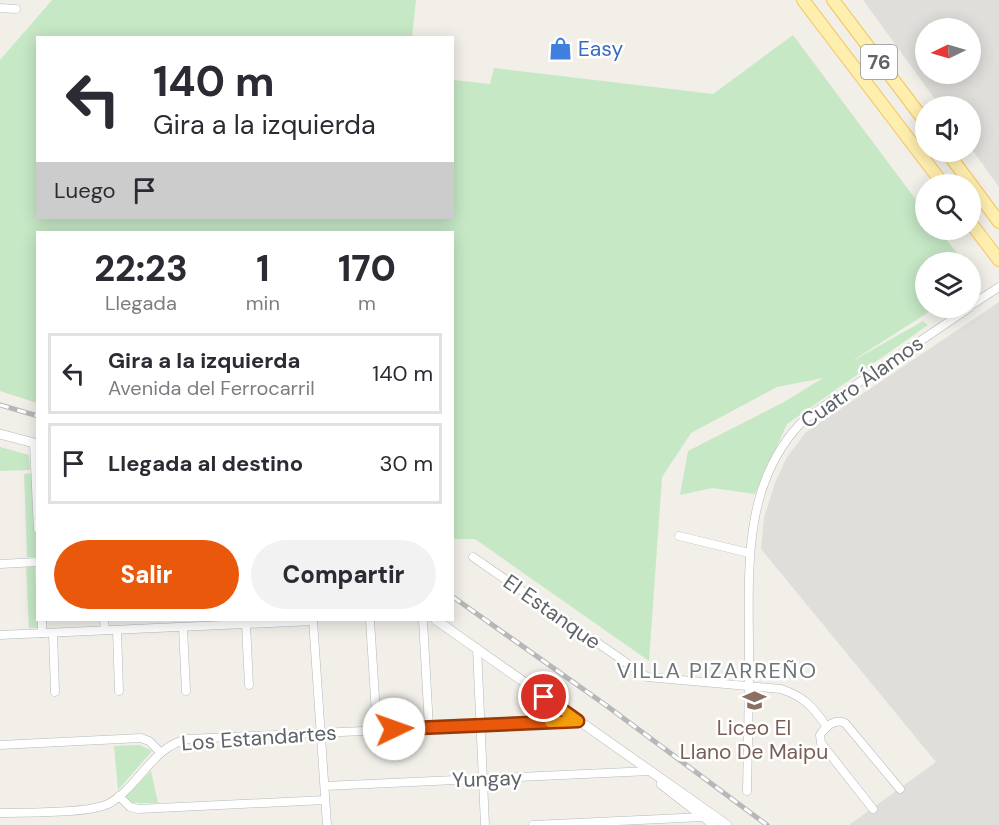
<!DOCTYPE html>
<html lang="es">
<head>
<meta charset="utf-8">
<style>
  :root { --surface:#fff; --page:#f2f2f3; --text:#2b2b33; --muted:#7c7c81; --line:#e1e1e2; --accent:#ea580c }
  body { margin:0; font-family:"DM Sans",sans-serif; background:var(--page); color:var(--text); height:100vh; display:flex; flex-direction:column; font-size:22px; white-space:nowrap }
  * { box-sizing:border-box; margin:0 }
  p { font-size:20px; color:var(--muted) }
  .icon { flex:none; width:33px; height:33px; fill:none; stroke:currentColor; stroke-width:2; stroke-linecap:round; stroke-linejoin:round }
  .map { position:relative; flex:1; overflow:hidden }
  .panel { position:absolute; left:36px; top:231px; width:418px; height:390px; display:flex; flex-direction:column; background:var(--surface); border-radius:0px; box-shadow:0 3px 15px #0003 }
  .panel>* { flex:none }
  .banner { position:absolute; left:36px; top:36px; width:418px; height:183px; border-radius:0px; box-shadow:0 3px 15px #0003; background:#fff; color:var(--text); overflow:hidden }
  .needle { width:39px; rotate:265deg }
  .buttons { position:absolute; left:915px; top:18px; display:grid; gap:12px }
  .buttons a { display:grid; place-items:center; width:66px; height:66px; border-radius:50%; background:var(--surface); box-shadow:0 3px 15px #0003; font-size:30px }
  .pin { position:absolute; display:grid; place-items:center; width:51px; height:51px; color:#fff; margin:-26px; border:3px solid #fff; border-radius:50%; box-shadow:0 2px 6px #0007 }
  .me { position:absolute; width:66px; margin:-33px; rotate:87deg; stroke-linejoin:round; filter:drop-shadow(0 0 4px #0008) }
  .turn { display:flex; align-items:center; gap:21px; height:126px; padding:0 18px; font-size:27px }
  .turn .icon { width:78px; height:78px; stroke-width:2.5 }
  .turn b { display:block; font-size:42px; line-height:51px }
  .then { display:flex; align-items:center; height:57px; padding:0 18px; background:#0003; gap:12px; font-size:22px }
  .eta { display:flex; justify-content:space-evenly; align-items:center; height:102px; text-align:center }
  .eta b { font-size:36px; font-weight:800; line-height:42px }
  .action { display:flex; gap:12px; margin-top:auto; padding:12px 18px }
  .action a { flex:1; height:69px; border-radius:36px; background:var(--accent); color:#fff; font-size:24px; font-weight:800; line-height:69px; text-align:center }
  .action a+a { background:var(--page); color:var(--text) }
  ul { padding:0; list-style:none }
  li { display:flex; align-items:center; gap:18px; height:81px; margin:0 12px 9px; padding:0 6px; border:3px solid var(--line); border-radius:0px }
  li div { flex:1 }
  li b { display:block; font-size:22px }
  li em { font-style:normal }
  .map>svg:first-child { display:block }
</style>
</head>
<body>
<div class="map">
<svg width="999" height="825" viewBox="0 0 999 825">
  <rect width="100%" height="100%" fill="#f1efe8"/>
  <!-- industrial -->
  <g fill="#e0deda" fill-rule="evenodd">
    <path d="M863 0H999V187L971 148 970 106H940ZM926 28H970V74H926Z"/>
    <polygon points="999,302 999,825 849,825 936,762 761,549 764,518 775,483 787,457 806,432"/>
  </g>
  <!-- green -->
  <g fill="#c6e8c5">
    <polygon points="52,0 416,0 412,37 38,38 38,218 453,218 453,80 490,84 494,68 713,94 793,35 925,212 926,230 939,230 964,262 926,262 926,308 935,308 849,363 923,321 928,325 787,424 755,494 712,488 680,495 688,451 784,402 823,378 777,387 691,433 662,477 649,661 475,539 453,539 453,232 38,232 37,403 0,391 0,60"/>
    <polygon points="0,447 29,455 30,470 0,471"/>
    <polygon points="34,473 37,557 27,557 24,474"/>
    <polygon points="35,566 38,628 29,628 26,567"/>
    <polygon points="140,745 152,751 118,790 114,746"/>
    <polygon points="151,771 158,803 133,803 125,797"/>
  </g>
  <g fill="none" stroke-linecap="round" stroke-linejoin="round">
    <defs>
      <g id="minor">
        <polyline points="0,8 16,9"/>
        <polyline points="970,306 999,287"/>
        <polyline points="34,443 38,529"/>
        <polyline points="679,536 749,553"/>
        <path d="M473 557 647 677 781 689C805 697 813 707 827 727"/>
        <polyline points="0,564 38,562"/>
        <polyline points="42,620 42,633"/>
        <polyline points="104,620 105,630"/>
        <polyline points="313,620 327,825"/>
        <polyline points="370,620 377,730"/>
        <polyline points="423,620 429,728"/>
        <polyline points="246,624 249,685"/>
        <polyline points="183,627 186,691"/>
        <polyline points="117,630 119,691"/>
        <polyline points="53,633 55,692"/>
        <polyline points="0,635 313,621"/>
        <polyline points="477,648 485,825"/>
        <polyline points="0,745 141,738 149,741 161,753"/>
        <polyline points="325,786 650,771"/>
        <path d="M747 791C748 745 749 699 749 653 749 572 741 481 805 419L969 308"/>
        <polyline points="119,796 130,807 138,809 325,800"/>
        <path d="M873 809 821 743 820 735C825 727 835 718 845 723L900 789"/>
        <path d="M0 813C26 812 90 814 110 803 139 786 153 746 188 739L578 721"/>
        <polyline points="533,825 704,817"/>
      </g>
      <g id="tertiary">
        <polyline points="0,434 38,444"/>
        <polyline points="436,620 727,825"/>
        <polyline points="661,784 714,825"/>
      </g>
      <g id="primary">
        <polyline points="803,0 943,184"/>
        <polyline points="833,0 926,123"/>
        <polyline points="947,152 999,222"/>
        <polyline points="970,222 999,260"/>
      </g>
    </defs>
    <!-- minor casing -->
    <use href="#minor" stroke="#b5b8bc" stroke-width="9"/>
    <!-- tertiary casing -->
    <use href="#tertiary" stroke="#b5b8bc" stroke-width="10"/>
    <!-- primary casing -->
    <use href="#primary" stroke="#f3c45f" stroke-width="14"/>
    <!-- minor -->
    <use href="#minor" stroke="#fff" stroke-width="8"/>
    <!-- tertiary -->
    <use href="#tertiary" stroke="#fff" stroke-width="9"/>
    <!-- primary -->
    <use href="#primary" stroke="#ffefaf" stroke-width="12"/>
    <defs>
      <g id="rail">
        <polyline points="0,405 38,416"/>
        <polyline points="453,597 607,706 767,825"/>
      </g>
    </defs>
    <!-- rail casing -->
    <use href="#rail" stroke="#b6b7b8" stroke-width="5"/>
    <!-- rail -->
    <use href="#rail" stroke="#fff" stroke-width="3" stroke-dasharray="9" stroke-linecap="butt"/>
  </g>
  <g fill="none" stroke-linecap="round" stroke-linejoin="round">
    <defs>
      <polyline id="route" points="394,729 578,721 544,697"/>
    </defs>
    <!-- route casing -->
    <use href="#route" stroke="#983908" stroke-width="15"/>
    <!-- route -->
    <use href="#route" stroke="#ea580c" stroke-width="10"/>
    <!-- slow -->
    <polyline stroke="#f59e0b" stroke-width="10" points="550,722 578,721 564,711"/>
  </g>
  <!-- icons -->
  <defs>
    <symbol id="shop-bare" viewBox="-9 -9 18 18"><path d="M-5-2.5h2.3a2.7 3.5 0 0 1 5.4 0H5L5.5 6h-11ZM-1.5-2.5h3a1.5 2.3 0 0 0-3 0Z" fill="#3f7fe0" stroke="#fff" stroke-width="2.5" paint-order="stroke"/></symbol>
    <symbol id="school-bare" viewBox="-9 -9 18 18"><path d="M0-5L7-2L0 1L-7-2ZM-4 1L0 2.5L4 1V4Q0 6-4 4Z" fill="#8d6e63" stroke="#fff" stroke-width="2.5" paint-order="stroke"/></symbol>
  </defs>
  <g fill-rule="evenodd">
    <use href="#shop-bare" x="544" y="32" width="33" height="33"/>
    <use href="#school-bare" x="738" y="684" width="33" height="33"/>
  </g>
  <g text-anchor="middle" stroke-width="5" stroke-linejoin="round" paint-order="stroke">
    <!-- shield labels -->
    <rect fill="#fff" stroke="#8f9295" stroke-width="1.5" x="861" y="45" width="36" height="34" rx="4.5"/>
    <g font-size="20" font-weight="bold" fill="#5f6368">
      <text x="879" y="69">76</text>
    </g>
    <!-- shop labels -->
    <g font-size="21" fill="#366cbe" stroke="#fff" text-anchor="start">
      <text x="578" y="56">Easy</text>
    </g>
    <!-- street labels -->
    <g font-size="21" fill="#5f6368" stroke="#fff">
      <text transform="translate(862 382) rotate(-35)" y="7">Cuatro Álamos</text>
      <text transform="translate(552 612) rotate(35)" y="7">El Estanque</text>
      <text transform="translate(259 738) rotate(-4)" y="7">Los Estandartes</text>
      <text transform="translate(487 779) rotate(-2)" y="7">Yungay</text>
    </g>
    <!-- education labels -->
    <g font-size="21" fill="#785e54" stroke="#fff">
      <text x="754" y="735">Liceo El<tspan x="754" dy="24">Llano De Maipu</tspan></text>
    </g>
    <!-- neighbourhood labels -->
    <g font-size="22" letter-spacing="1.5" fill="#70757a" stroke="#fff">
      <text x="717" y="678">VILLA PIZARREÑO</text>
    </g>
  </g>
</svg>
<div class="buttons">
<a><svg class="needle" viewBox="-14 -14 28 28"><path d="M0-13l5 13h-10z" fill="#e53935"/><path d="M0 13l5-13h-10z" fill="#7c7c81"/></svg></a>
<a><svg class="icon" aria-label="sound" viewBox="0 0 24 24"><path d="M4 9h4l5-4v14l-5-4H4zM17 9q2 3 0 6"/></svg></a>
<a><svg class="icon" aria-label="search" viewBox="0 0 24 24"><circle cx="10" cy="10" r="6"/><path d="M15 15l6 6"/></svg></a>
<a><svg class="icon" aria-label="layers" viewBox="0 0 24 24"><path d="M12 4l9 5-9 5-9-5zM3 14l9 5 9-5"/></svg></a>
</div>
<div class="pin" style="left:544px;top:697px;background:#d93025"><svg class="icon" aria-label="arrive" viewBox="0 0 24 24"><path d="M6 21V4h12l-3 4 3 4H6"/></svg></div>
<svg class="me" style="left:394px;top:729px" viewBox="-20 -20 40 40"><circle r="19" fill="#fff"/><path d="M0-13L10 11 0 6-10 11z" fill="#ea580c"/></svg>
<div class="banner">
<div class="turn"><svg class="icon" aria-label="left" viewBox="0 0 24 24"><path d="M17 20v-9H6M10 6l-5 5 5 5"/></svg><div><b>140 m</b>Gira a la izquierda</div></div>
<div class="then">Luego<svg class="icon" aria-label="arrive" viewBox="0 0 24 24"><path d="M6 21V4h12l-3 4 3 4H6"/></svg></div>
</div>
<section class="panel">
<div class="eta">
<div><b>22:23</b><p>Llegada</p></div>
<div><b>1</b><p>min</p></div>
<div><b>170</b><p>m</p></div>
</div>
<ul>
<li><svg class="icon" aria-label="left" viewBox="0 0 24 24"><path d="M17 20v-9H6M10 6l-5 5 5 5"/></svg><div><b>Gira a la izquierda</b><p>Avenida del Ferrocarril</p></div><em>140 m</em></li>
<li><svg class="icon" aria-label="arrive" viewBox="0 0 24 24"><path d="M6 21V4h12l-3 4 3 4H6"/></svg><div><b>Llegada al destino</b></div><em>30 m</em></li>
</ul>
<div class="action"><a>Salir</a><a>Compartir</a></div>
</section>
</div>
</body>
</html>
